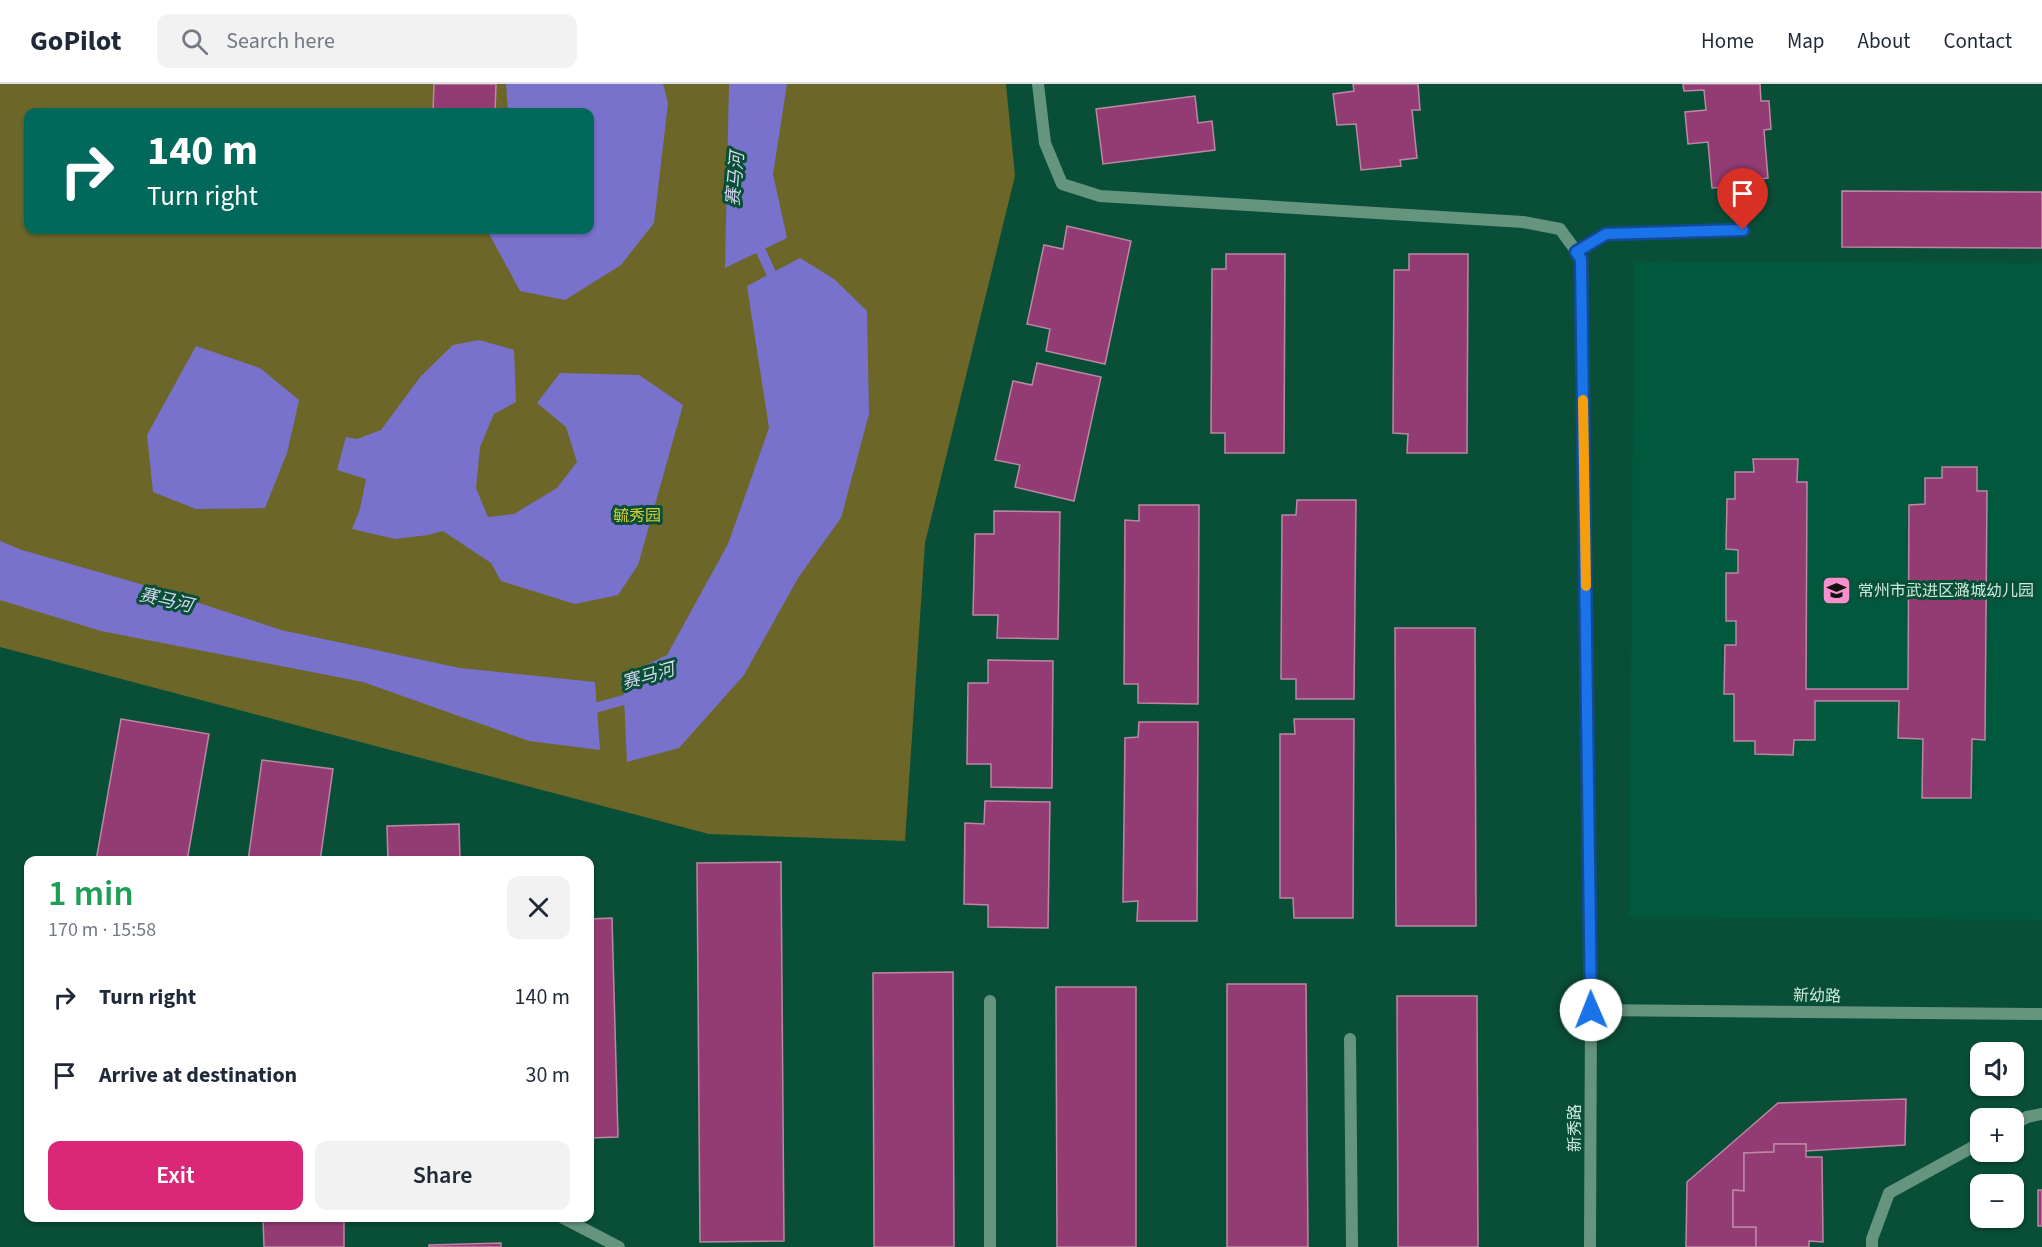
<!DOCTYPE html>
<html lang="en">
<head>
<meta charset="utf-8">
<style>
  :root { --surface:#fff; --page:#f2f2f3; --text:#1f2937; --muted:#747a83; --line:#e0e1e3; --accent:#db2777 }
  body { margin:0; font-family:"Source Sans 3","Noto Sans SC",sans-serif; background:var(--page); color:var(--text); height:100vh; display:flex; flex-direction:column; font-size:22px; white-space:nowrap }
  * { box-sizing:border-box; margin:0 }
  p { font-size:20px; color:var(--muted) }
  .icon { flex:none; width:33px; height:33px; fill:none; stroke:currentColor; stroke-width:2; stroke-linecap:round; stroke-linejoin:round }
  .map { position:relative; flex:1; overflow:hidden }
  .sheet { position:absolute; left:24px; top:772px; width:570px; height:366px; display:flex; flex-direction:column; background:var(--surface); border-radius:12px; box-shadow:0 2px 4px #0004 }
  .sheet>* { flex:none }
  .hud { position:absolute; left:24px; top:24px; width:570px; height:126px; border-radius:12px; box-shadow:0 2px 4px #0004; background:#00695c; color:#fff; overflow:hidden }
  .tools { position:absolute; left:1970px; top:958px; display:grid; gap:12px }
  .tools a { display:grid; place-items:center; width:54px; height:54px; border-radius:12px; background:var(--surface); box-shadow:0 2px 4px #0004; font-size:30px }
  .pin { position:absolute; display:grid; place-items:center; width:51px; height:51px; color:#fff; margin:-62px -26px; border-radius:50% 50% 50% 0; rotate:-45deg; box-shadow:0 0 6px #0007 }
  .pin .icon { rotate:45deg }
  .me { position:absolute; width:66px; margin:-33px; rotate:359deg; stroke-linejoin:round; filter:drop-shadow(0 0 4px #0008) }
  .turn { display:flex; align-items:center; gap:21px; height:126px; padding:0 24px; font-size:27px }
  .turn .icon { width:78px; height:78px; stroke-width:2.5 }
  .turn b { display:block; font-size:42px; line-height:51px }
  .round { display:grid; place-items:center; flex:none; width:63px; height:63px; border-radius:12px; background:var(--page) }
  .summary { display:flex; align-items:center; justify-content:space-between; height:102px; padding:0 24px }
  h1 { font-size:36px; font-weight:600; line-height:45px; color:#1e9e55 }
  .cta { display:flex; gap:12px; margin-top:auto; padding:12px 24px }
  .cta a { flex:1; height:69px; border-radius:12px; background:var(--accent); color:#fff; font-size:24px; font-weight:600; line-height:69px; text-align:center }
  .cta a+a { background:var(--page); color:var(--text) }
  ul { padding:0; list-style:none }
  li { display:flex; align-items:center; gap:18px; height:78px; padding:0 24px }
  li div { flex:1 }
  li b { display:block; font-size:22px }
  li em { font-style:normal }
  header { display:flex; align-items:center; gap:36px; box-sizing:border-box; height:84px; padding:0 30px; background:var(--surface); border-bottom:2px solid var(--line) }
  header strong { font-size:28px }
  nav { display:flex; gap:33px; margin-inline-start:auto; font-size:21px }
  .search { width:420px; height:54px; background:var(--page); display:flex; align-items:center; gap:15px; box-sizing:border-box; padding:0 21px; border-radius:12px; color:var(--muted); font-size:22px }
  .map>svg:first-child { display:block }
</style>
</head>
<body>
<header>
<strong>GoPilot</strong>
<div class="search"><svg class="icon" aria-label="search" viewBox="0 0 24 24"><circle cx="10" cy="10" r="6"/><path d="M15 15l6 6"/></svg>Search here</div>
<nav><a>Home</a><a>Map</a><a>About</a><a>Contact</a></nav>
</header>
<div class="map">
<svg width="2042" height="1163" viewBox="0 0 2042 1163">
  <rect width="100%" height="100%" fill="#094e37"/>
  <!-- built -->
  <polygon fill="#00583d" points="1634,177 2042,179 2042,836 1629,833"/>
  <!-- green -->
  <path fill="#6c6729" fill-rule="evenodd" d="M0 0H1006L1015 92 925 459 905 757 709 750 0 563ZM28 28H590V146H28Z"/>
  <!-- water -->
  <g fill="#7872cc">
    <polygon points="506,0 663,0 668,19 654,139 621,181 565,216 520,207 487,146 590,146 590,28 508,28"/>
    <polygon points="729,0 787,0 773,90 787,154 725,184"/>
    <polygon points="800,174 834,195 867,227 869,330 841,434 798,494 744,591 679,664 627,678 623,592 667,571 728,460 769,344 747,202"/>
    <polygon points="479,256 514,266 516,318 494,330 480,363 476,404 488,433 514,430 557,404 577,378 566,343 537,319 560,289 639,291 683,321 638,481 618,511 575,520 501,497 491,479 443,447 428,451 395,455 352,445 360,425 366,395 337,386 346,353 357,355 381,346 421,292 453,261"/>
    <polygon points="196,262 260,284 299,316 287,369 265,424 196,425 153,408 147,351"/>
    <polygon points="0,457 22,466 154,504 281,546 460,584 595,598 600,666 529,657 363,598 101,547 0,516"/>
  </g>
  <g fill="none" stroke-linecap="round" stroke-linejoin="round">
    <!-- stream -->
    <g stroke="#7872cc" stroke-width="10">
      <polyline points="755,154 776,200"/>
      <polyline points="584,627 638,612"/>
    </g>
  </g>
  <!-- building -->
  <g fill="#933c73" stroke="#bc87a5" stroke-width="1.5">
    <polygon points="434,0 496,0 495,28 433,28"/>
    <polygon points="1353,0 1418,0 1420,26 1412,26 1417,74 1400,76 1401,82 1361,86 1356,40 1337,41 1333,10 1354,7"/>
    <polygon points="1683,0 1760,0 1761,17 1769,17 1771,45 1764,46 1768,94 1750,96 1751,101 1712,104 1708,58 1688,60 1685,28 1706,26 1704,6 1684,7"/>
    <polygon points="1195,12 1198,39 1212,37 1215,66 1103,80 1096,25"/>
    <polygon points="1842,107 2042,108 2042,164 1842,163"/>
    <polygon points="1067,142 1131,157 1105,280 1046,267 1050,245 1027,240 1044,161 1063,165"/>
    <polygon points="1226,170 1285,170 1284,369 1225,369 1225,349 1211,349 1212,185 1226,185"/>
    <polygon points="1409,170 1468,170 1467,369 1407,369 1408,350 1393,349 1394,186 1409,186"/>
    <polygon points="1037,279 1101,293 1074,417 1015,403 1020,381 995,376 1013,297 1032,301"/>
    <polygon points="1753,375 1798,375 1797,398 1807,398 1806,605 1908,605 1909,421 1925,420 1925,394 1942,394 1942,383 1977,383 1977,407 1987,407 1985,656 1972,655 1971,714 1922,714 1923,655 1898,654 1899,617 1815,617 1815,656 1794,656 1793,671 1755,670 1755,657 1734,657 1734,610 1724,610 1725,561 1736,561 1736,537 1726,537 1726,489 1738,489 1738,466 1726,465 1727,415 1735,415 1735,388 1754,388"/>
    <polygon points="1297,416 1356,416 1354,615 1296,615 1296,595 1281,595 1282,431 1296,431"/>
    <polygon points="1139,421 1199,421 1198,620 1138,619 1138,600 1124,600 1125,436 1139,437"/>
    <polygon points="994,427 1060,428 1058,555 997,554 998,531 973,531 975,450 994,450"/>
    <polygon points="1395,544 1475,544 1476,842 1396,842"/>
    <polygon points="988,576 1053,577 1052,704 991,703 991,680 967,680 968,599 988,599"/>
    <polygon points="121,635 209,650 187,777 96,777"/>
    <polygon points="1294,635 1354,635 1353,834 1294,834 1293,814 1280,814 1280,650 1295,650"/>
    <polygon points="1139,638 1198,638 1197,837 1137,837 1138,817 1123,818 1125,654 1138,653"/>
    <polygon points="262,676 333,685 320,777 248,777"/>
    <polygon points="985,717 1050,718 1048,844 988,843 988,821 964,820 965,739 984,740"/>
    <polygon points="459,740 460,777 388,777 387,742"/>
    <polygon points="781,778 784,1157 700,1158 697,779"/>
    <polygon points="612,834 618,1053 590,1054 590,835"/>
    <polygon points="953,888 954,1163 874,1163 873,889"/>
    <polygon points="1227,900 1306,900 1308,1163 1227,1163"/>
    <polygon points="1056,903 1136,903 1136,1163 1057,1163"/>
    <polygon points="1397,912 1477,912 1478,1163 1398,1163"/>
    <polygon points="1906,1015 1905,1061 1806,1067 1806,1060 1774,1060 1774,1068 1744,1069 1744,1107 1733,1106 1733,1143 1756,1143 1756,1163 1686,1163 1687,1098 1778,1019"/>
    <polygon points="1774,1060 1806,1060 1806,1073 1822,1073 1823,1158 1809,1157 1809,1163 1756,1163 1756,1143 1733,1143 1733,1106 1744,1107 1744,1069 1774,1068"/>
    <rect x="2038" y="1106" width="4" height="36"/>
    <polygon points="263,1134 344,1134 344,1163 264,1163"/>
    <polygon points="501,1159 501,1163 429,1163 429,1161"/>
  </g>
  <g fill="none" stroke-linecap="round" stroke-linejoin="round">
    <!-- lane -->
    <g stroke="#65947f" stroke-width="12">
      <polyline points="1038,0 1045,59 1062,100 1100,112 1523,138 1560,145 1582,175 1591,926"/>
      <polyline points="1576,168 1606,151 1743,146"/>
      <polyline points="1350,955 1352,1163"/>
      <polyline points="2013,1041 2027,1033 2042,1030"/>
      <polyline points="563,1134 619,1163"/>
      <polyline points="990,1163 990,917"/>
      <polyline points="1872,1163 1872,1155 1889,1109 1980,1059"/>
    </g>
    <!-- street -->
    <polyline stroke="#65947f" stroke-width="12" points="1590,1163 1591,926 2042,930"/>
  </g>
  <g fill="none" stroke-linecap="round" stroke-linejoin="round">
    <defs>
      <polyline id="route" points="1591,926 1581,175 1576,168 1606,150 1743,146"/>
    </defs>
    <!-- route casing -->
    <use href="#route" stroke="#114b97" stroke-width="15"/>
    <!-- route -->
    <use href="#route" stroke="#1a73e8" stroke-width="10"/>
    <!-- slow -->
    <polyline stroke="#f59e0b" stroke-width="10" points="1583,316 1586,502"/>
  </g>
  <!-- icons -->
  <defs>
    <symbol id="school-square" viewBox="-11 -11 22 22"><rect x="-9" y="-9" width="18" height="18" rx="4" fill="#f790cd" stroke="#094e37"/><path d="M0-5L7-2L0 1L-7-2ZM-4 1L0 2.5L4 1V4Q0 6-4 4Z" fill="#111"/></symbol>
  </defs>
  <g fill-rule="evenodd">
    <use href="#school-square" x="1820" y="490" width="33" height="33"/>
  </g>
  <g text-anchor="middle" stroke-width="6" stroke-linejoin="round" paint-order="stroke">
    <!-- park labels -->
    <g font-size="16" fill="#dbce32" stroke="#094e37">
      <text x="637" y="437">毓秀园</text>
    </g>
    <!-- poi labels -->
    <g font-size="16" fill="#cbeadb" stroke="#094e37" text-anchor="start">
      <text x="1858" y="512">常州市武进区潞城幼儿园</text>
    </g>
    <!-- street labels -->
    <g font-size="16" fill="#cbeadb" stroke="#094e37">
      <text transform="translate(1817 911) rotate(1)" y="6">新幼路</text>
      <text transform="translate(1574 1044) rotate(-90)" y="6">新秀路</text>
    </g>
    <!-- water labels -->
    <g font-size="18" font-style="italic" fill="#d7d7ef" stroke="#094e37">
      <text transform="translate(735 95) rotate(-85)" y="6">赛马河</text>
      <text transform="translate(166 516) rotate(13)" y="6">赛马河</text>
      <text transform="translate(648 592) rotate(-16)" y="6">赛马河</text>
    </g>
  </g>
</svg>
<div class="tools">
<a><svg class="icon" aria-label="sound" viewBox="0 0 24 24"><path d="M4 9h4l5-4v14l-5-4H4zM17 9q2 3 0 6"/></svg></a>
<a>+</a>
<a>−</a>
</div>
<div class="pin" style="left:1743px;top:146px;background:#d93025"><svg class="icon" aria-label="arrive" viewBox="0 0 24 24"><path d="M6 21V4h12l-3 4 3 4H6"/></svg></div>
<svg class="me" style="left:1591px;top:926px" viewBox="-20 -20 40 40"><circle r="19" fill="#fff"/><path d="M0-13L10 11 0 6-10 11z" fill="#1a73e8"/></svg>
<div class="hud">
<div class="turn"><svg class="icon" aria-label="right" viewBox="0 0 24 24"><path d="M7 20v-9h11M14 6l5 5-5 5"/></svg><div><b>140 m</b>Turn right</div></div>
</div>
<section class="sheet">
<div class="summary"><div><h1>1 min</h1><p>170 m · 15:58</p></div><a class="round"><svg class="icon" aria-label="close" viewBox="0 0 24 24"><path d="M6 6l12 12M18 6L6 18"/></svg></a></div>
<ul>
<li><svg class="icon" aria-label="right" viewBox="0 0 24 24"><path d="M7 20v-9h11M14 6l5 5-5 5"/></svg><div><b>Turn right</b></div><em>140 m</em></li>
<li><svg class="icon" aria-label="arrive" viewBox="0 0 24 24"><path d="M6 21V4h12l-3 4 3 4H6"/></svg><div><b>Arrive at destination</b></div><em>30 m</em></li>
</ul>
<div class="cta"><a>Exit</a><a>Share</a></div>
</section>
</div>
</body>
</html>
